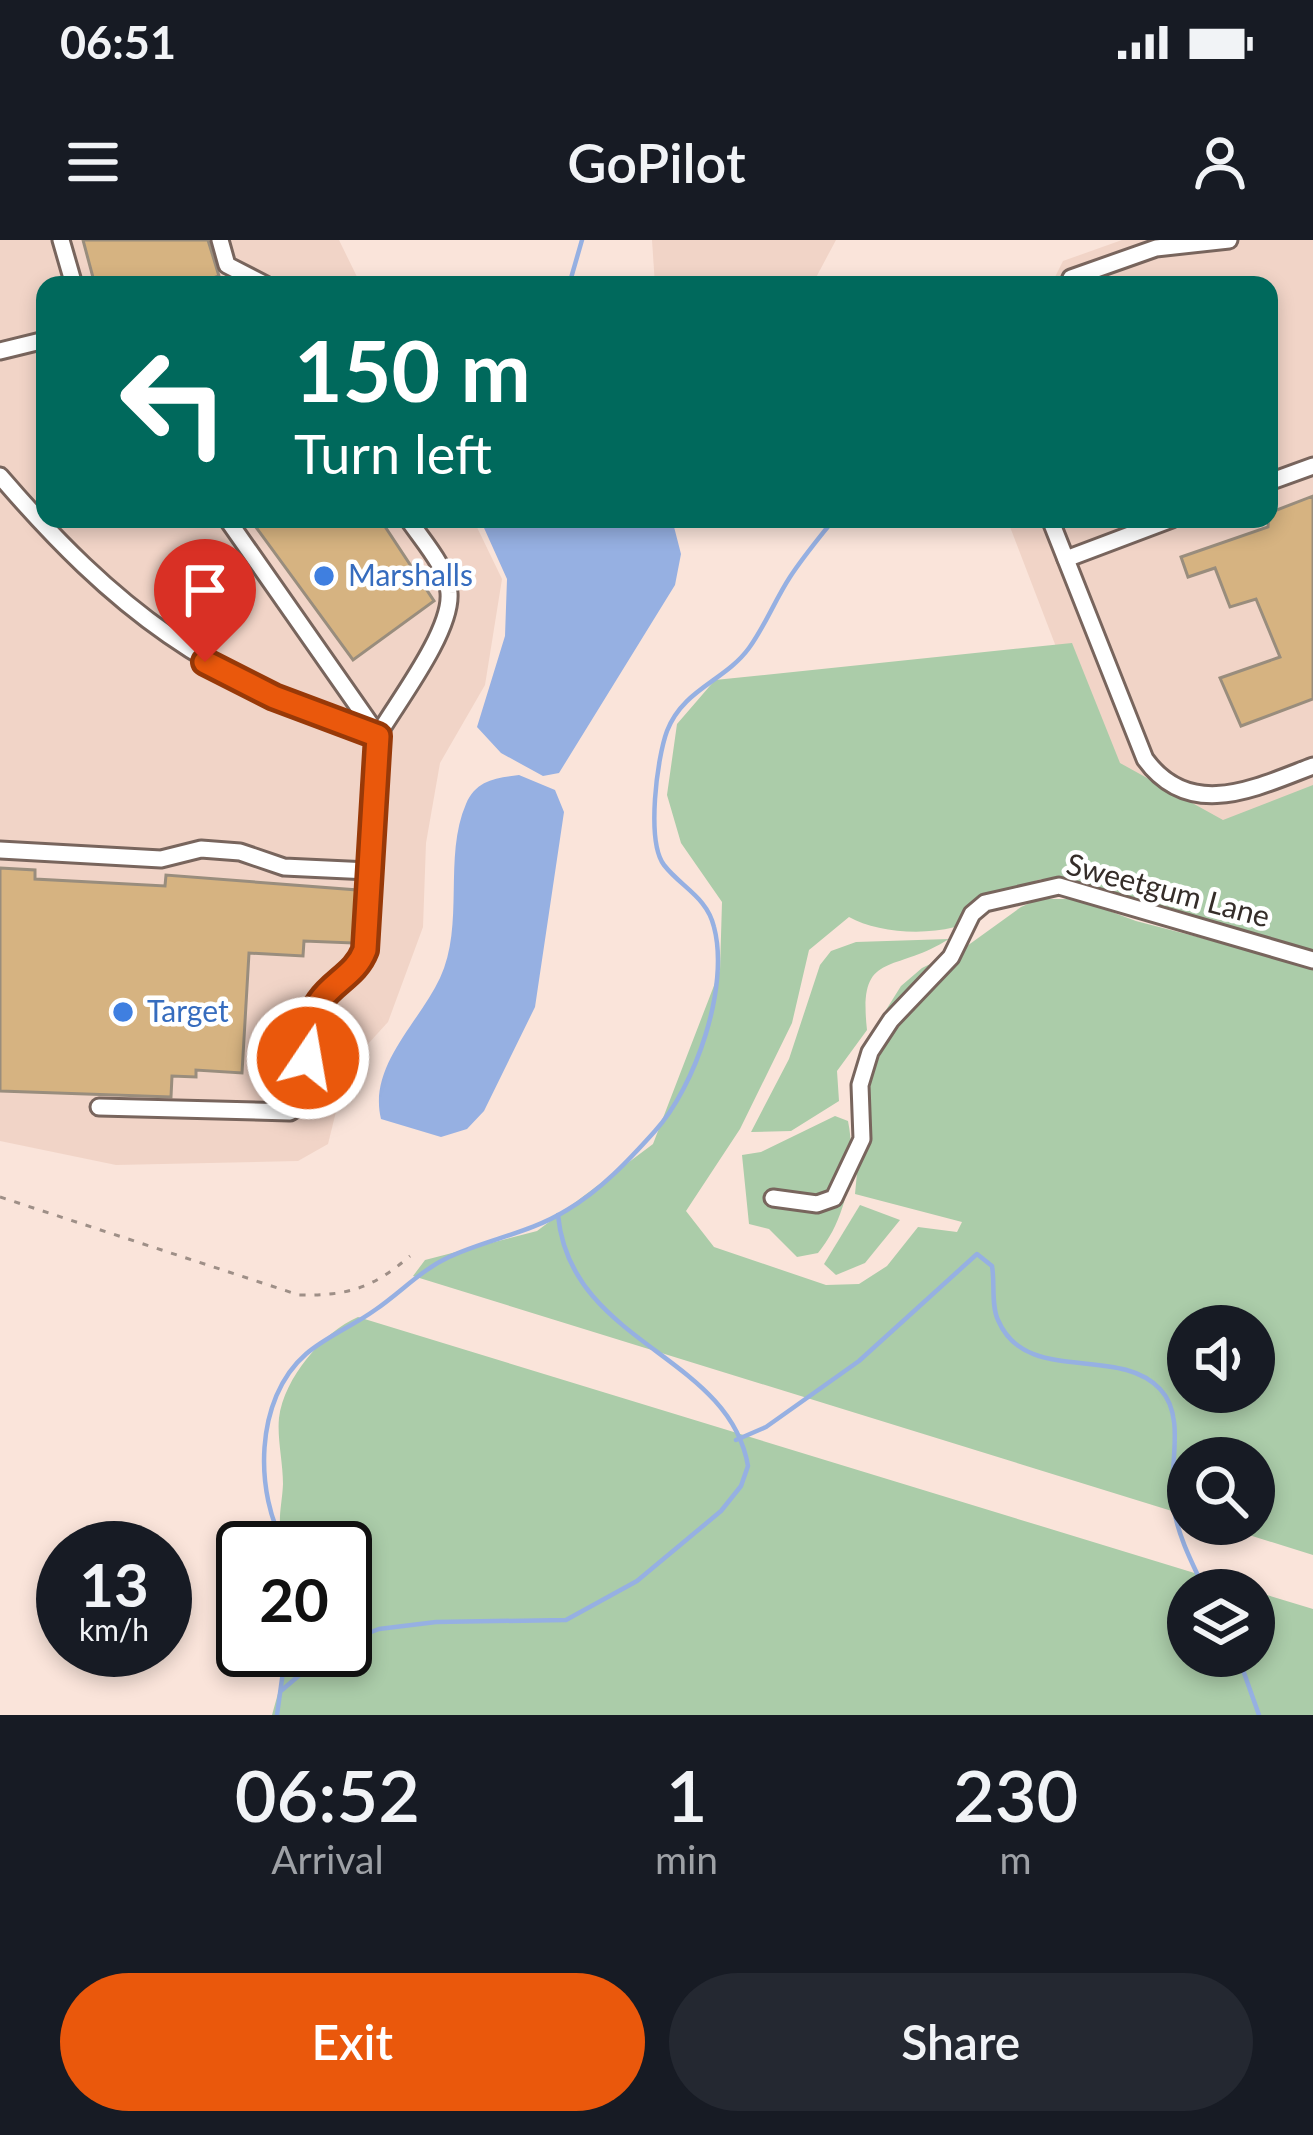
<!DOCTYPE html>
<html lang="en">
<head>
<meta charset="utf-8">
<style>
  :root { --surface:#171b24; --page:#242831; --text:#f1f3f6; --muted:#9ea1a6; --accent:#ea580c }
  body { margin:0; font-family:Lato,sans-serif; background:var(--page); color:var(--text); height:100vh; display:flex; flex-direction:column; font-size:45px; white-space:nowrap }
  * { box-sizing:border-box; margin:0 }
  p { font-size:39px; color:var(--muted) }
  .icon { flex:none; width:66px; height:66px; fill:none; stroke:currentColor; stroke-width:2; stroke-linecap:round; stroke-linejoin:round }
  .map { position:relative; height:1475px; overflow:hidden }
  .panel { display:flex; flex-direction:column; background:var(--surface); flex:1 }
  .panel>* { flex:none }
  .guide { position:absolute; left:36px; top:36px; width:1242px; height:252px; border-radius:24px; box-shadow:0 6px 18px #0003; background:#00695c; color:#fff; overflow:hidden }
  .buttons { position:absolute; left:1167px; top:1065px; display:grid; gap:24px }
  .buttons a { display:grid; place-items:center; width:108px; height:108px; border-radius:50%; background:var(--surface); box-shadow:0 6px 18px #0003; font-size:60px }
  .speed { position:absolute; left:36px; top:1281px; display:flex; gap:24px; font-size:60px; font-weight:700; text-align:center }
  .speed>* { display:grid; place-content:center; width:156px; height:156px; border-radius:50%; background:var(--surface); box-shadow:0 6px 18px #0003; line-height:1 }
  .speed small { font-size:30px; font-weight:400 }
  .speed .limit { border:6px solid #111; border-radius:18px; background:#fff; color:#111 }
  .pin { position:absolute; display:grid; place-items:center; width:102px; height:102px; color:#fff; margin:-123px -51px; border-radius:50% 50% 50% 0; rotate:-45deg; box-shadow:0 0 12px #0007 }
  .pin .icon { rotate:45deg }
  .me { position:absolute; width:132px; margin:-66px; rotate:12deg; stroke-linejoin:round; filter:drop-shadow(0 0 9px #0008) }
  .turn { display:flex; align-items:center; gap:42px; height:252px; padding:0 60px; font-size:54px }
  .turn .icon { width:156px; height:156px; stroke-width:2.5 }
  .turn b { display:block; font-size:84px; line-height:102px }
  .eta { display:flex; justify-content:space-evenly; align-items:center; height:204px; text-align:center }
  .eta b { font-size:72px; font-weight:600; line-height:84px }
  .primary-button { display:flex; gap:24px; margin-top:auto; padding:24px 60px }
  .primary-button a { flex:1; height:138px; border-radius:72px; background:var(--accent); color:#fff; font-size:48px; font-weight:600; line-height:138px; text-align:center }
  .primary-button a+a { background:var(--page); color:var(--text) }
  .status { display:flex; justify-content:space-between; align-items:center; height:84px; padding:0 60px; background:var(--surface); direction:ltr }
  .status svg { height:33px; fill:currentColor }
  header { display:flex; justify-content:space-between; align-items:center; height:156px; padding:0 60px; background:var(--surface); font-size:54px; font-weight:600 }
  .map>svg:first-child { display:block }
</style>
</head>
<body>
<div class="status"><b>06:51</b><svg viewBox="0 0 49 12"><path d="M0 12V9h3v3zM5 12V6h3v6zM10 12V3h3v9zM15 12V0h3v12zM26 1h20v11H26zM47 4h2v5h-2z"/></svg></div>
<header><svg class="icon" aria-label="menu" viewBox="0 0 24 24"><path d="M4 6h16M4 12h16M4 18h16"/></svg>GoPilot<svg class="icon" aria-label="person" viewBox="0 0 24 24"><circle cx="12" cy="8" r="4"/><path d="M4 21q1-7 8-7t8 7"/></svg></header>
<div class="map">
<svg width="1313" height="1475" viewBox="0 0 1313 1475">
  <rect width="100%" height="100%" fill="#fae4da"/>
  <!-- built -->
  <g fill="#f1d4c7">
    <polygon points="0,0 339,0 361,45 45,45 45,279 473,279 502,339 485,445 440,523 426,603 423,687 388,782 347,827 328,904 298,921 116,925 0,901"/>
    <polygon points="652,0 836,0 812,45 655,45"/>
    <polygon points="1122,0 1313,0 1313,560 1216,598 1109,545 1007,279 1269,279 1269,45 1051,45 1063,21"/>
  </g>
  <!-- green -->
  <g fill="#abcca9" fill-rule="evenodd">
    <path d="M1072 403 1120 523 1223 580 1313 545V715L1041 639C1015 647 1006 659 985 674 952 698 882 696 849 677L809 710 792 783 740 889 686 971 714 1007 826 1045 859 1044 887 1026 918 987 957 992 962 982 855 954 861 891 856 867 886 770 901 746 922 728 967 706 1021 667 1039 659H1077L1136 681 1313 727V1315L1214 1284H1254V1218H1188V1276L413 1036 425 1020 537 991 653 904 720 730 722 662 681 603 667 555 677 484 715 440ZM1188 1086H1254V1152H1188Z"/>
    <path d="M949 699C892 735 858 709 867 790L837 831 839 861 791 891 751 892 789 819 820 725 831 711 856 702Z"/>
    <path d="M835 876 848 881C857 925 846 980 818 1013L797 1017 769 989 749 984 742 915 761 912Z"/>
    <polygon points="860,965 900,980 865,1023 836,1035 824,1024"/>
    <path d="M358 1077 1250 1350H1188V1416H1254V1351L1313 1369V1475H272L290 1410H345V1308H286C275 1285 282 1268 283 1244 283 1222 277 1199 279 1178 284 1138 323 1092 358 1077Z"/>
  </g>
  <!-- water -->
  <g fill="#96b0e2">
    <polygon points="480,279 672,279 681,314 675,345 559,533 543,536 501,513 477,487 505,396 507,339"/>
    <path d="M519 535 555 550 564 572 535 767 484 871 467 889 441 897 381 879C368 826 419 783 440 738 465 685 443 617 466 564 476 540 496 538 519 535Z"/>
  </g>
  <g fill="none" stroke-linecap="round" stroke-linejoin="round">
    <!-- stream -->
    <g stroke="#96b0e2" stroke-width="4.5">
      <polyline points="569,45 582,0"/>
      <path d="M736 1200 766 1187 859 1121 977 1014 992 1026C995 1043 991 1065 998 1080 1026 1146 1118 1104 1160 1149 1187 1177 1168 1229 1173 1264 1177 1294 1192 1323 1205 1350"/>
      <path d="M286 1308C254 1254 254 1159 306 1114 327 1096 353 1086 375 1070 400 1053 421 1030 449 1017 488 999 530 993 567 970 601 950 629 920 655 891 695 847 730 747 714 687 707 657 681 647 664 625 646 601 657 518 667 491 683 449 725 441 749 408 765 386 775 360 790 337 803 317 819 298 834 279"/>
      <path d="M345 1402 379 1389 436 1382 566 1380 637 1341 721 1271 741 1246 748 1226C729 1114 570 1104 558 975"/>
      <polyline points="1238,1416 1259,1475"/>
      <polyline points="282,1450 329,1410"/>
      <polyline points="277,1475 286,1410"/>
    </g>
  </g>
  <!-- building -->
  <g fill="#d6b381" stroke="#998d7d" stroke-width="3">
    <polygon points="83,0 208,0 219,36 193,45 95,45"/>
    <polygon points="1313,256 1313,459 1241,486 1220,438 1280,417 1256,359 1230,367 1215,328 1188,337 1181,317 1268,287 1269,273"/>
    <polygon points="250,279 380,279 434,361 353,420"/>
    <polygon points="0,628 35,630 35,639 165,646 166,635 357,650 353,703 304,701 303,716 249,713 242,833 196,830 196,837 172,836 171,857 0,851"/>
  </g>
  <g fill="none" stroke-linecap="round" stroke-linejoin="round">
    <defs>
      <g id="minor">
        <polyline points="61,0 74,45"/>
        <polyline points="220,0 227,25 266,45"/>
        <polyline points="1068,45 1071,38 1156,8 1229,0"/>
        <polyline points="0,111 45,100"/>
        <path d="M0 236C116 371 208 439 378 495L365 710C354 737 323 747 313 775 303 803 315 842 298 867L290 872 99 867"/>
        <polyline points="1269,242 1313,226"/>
        <path d="M227 279 378 495C398 461 452 391 449 353 448 328 422 300 408 279"/>
        <path d="M1050 279 1145 519C1190 581 1255 548 1313 526"/>
        <polyline points="1066,319 1172,279"/>
        <polyline points="0,610 161,619 201,609 240,612 284,627 369,631"/>
        <polyline points="773,958 817,964 834,958 862,899 860,845 870,812 891,780 951,717 972,674 985,663 1059,646 1313,720"/>
      </g>
    </defs>
    <!-- minor casing -->
    <use href="#minor" stroke="#78655d" stroke-width="21"/>
    <!-- path -->
    <path stroke="#9e8f87" stroke-width="3" stroke-dasharray="6 9" stroke-linecap="butt" d="M0 957 299 1055C348 1056 373 1048 410 1016"/>
    <!-- minor -->
    <use href="#minor" stroke="#fff" stroke-width="15"/>
  </g>
  <g fill="none" stroke-linecap="round" stroke-linejoin="round">
    <defs>
      <path id="route" d="M205 422 274 457 378 496 365 710C356 734 334 741 320 761 308 777 309 799 308 818"/>
    </defs>
    <!-- route casing -->
    <use href="#route" stroke="#983908" stroke-width="30"/>
    <!-- route -->
    <use href="#route" stroke="#ea580c" stroke-width="21"/>
  </g>
  <!-- markers -->
  <g fill="#3f7fe0" stroke="#fff" stroke-width="4.5">
    <circle cx="324" cy="336" r="12"/>
    <circle cx="123" cy="772" r="12"/>
  </g>
  <g text-anchor="middle" stroke-width="9" stroke-linejoin="round" paint-order="stroke">
    <!-- shop labels -->
    <g font-size="30" fill="#366cbe" stroke="#fff" text-anchor="start">
      <text x="348" y="346">Marshalls</text>
      <text x="147" y="782">Target</text>
    </g>
    <!-- street labels -->
    <g font-size="30" fill="#352d29" stroke="#fff">
      <text transform="translate(1168 651) rotate(15)" y="10">Sweetgum Lane</text>
    </g>
  </g>
</svg>
<div class="buttons">
<a><svg class="icon" aria-label="sound" viewBox="0 0 24 24"><path d="M4 9h4l5-4v14l-5-4H4zM17 9q2 3 0 6"/></svg></a>
<a><svg class="icon" aria-label="search" viewBox="0 0 24 24"><circle cx="10" cy="10" r="6"/><path d="M15 15l6 6"/></svg></a>
<a><svg class="icon" aria-label="layers" viewBox="0 0 24 24"><path d="M12 4l9 5-9 5-9-5zM3 14l9 5 9-5"/></svg></a>
</div>
<div class="speed"><div>13<small>km/h</small></div><div class="limit">20</div></div>
<div class="pin" style="left:205px;top:422px;background:#d93025"><svg class="icon" aria-label="arrive" viewBox="0 0 24 24"><path d="M6 21V4h12l-3 4 3 4H6"/></svg></div>
<svg class="me" style="left:308px;top:818px" viewBox="-20 -20 40 40"><circle r="17" fill="#ea580c" stroke="#fff" stroke-width="3"/><path d="M0-11L8 9 0 5-8 9z" fill="#fff"/></svg>
<div class="guide">
<div class="turn"><svg class="icon" aria-label="left" viewBox="0 0 24 24"><path d="M17 20v-9H6M10 6l-5 5 5 5"/></svg><div><b>150 m</b>Turn left</div></div>
</div>
</div>
<section class="panel">
<div class="eta">
<div><b>06:52</b><p>Arrival</p></div>
<div><b>1</b><p>min</p></div>
<div><b>230</b><p>m</p></div>
</div>
<div class="primary-button"><a>Exit</a><a>Share</a></div>
</section>
</body>
</html>
